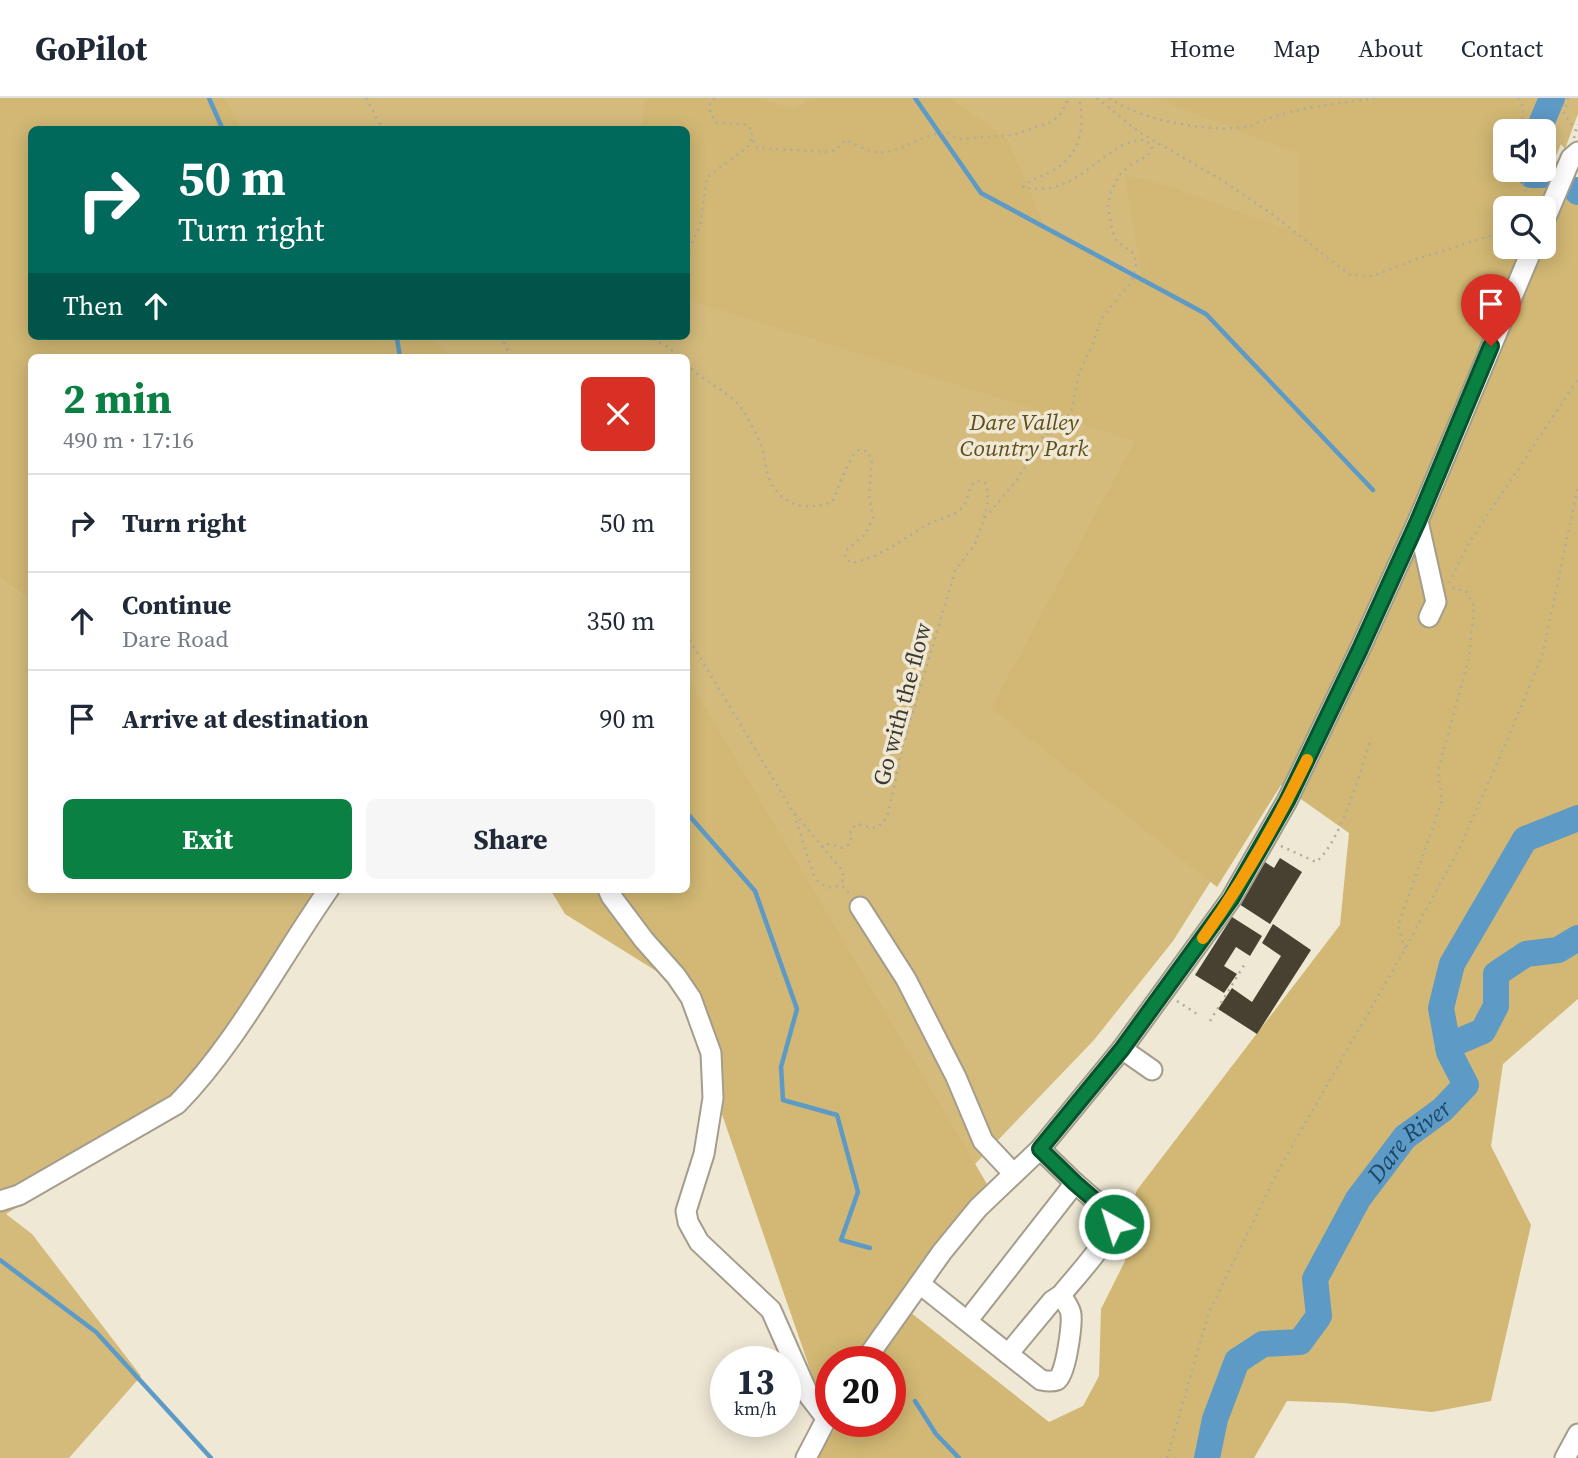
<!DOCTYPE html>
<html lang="en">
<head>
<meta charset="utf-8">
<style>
  :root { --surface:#fff; --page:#f6f6f7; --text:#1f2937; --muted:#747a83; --line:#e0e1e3; --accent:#0b8043 }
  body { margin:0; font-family:"Source Serif 4",serif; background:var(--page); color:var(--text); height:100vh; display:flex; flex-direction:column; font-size:26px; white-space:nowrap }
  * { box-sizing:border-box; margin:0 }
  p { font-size:23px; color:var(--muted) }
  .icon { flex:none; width:38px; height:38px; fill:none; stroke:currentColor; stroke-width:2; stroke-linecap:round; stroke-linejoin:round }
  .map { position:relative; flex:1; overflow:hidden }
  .panel { position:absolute; left:28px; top:256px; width:662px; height:539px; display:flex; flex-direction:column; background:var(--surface); border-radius:10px; box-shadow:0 4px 18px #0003 }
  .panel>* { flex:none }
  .hud { position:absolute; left:28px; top:28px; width:662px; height:214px; border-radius:10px; box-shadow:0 4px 18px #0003; background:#00695c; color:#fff; overflow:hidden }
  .tools { position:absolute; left:1493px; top:21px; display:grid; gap:14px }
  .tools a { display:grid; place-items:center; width:63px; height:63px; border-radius:10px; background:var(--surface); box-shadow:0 4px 18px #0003; font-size:35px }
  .speed { position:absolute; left:710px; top:1248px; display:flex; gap:14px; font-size:35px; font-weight:700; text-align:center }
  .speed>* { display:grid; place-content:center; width:91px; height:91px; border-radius:50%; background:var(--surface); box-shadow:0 4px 18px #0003; line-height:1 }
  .speed small { font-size:18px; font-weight:400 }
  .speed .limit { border:10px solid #d22; background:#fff; color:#111 }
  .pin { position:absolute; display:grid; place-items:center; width:60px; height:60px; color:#fff; margin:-72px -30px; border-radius:50% 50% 50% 0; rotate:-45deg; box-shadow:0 0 7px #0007 }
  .pin .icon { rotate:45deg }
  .me { position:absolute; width:77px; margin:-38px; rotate:321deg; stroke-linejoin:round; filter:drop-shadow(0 0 5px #0008) }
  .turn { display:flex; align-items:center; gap:24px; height:147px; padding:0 35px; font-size:32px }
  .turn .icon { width:91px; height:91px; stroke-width:2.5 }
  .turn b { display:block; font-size:49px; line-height:60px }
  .then { display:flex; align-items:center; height:66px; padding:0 35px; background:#0003; gap:14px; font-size:26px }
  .round { display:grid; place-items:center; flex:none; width:74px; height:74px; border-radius:10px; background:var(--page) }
  .headline { display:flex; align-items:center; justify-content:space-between; height:119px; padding:0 35px }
  h1 { font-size:42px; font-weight:700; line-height:52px; color:var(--accent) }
  .action { display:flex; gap:14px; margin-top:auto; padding:14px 35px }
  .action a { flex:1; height:80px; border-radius:10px; background:var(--accent); color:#fff; font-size:28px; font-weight:700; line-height:80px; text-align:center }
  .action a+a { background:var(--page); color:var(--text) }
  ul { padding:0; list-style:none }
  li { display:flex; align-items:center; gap:21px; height:98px; padding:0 35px; border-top:2px solid var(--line) }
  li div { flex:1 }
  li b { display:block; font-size:26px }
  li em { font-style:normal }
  header { display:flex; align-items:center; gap:42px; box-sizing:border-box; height:98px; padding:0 35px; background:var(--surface); border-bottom:2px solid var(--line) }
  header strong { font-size:33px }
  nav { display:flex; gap:38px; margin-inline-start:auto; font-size:24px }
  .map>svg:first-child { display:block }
</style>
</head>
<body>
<header>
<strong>GoPilot</strong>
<nav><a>Home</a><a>Map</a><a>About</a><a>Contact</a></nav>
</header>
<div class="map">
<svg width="1578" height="1360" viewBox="0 0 1578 1360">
  <rect width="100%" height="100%" fill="#efe8d5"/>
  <!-- green -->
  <g fill="#d4bb7c" fill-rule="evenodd">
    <path d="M212 0H1578V16L1565 51 1561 46 1534 110H1505V149L1250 721 1173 843 1094 942 954 1088 686 653V259H406L396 238H686V32L225 31ZM1505 33H1544V72H1505Z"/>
    <polygon points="0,481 31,503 32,791 326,791 172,1014 6,1116 32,1136 141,1278 69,1360 0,1360"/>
  </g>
  <!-- forest -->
  <g fill="#d2b874" fill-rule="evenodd">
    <polygon points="0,0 225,0 242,31 32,32 32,238 427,238 454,259 32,259 31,503 0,481"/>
    <path d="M645 0H757L793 11 814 0H951L1007 41 1045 129 1142 181 1125 77 1174 90 1299 136V56L1154 0H1561L1544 46V33H1505V72H1544V53L1578 80V901L1503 966 1491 1048 1531 1127 1491 1303 1432 1314 1344 1305 1287 1303 1254 1360H816L840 1323H891V1264L878 1263 910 1214 1049 1324 1083 1308 1099 1278 1101 1211 1125 1163 1126 1122 1137 1092 1340 827 1349 735 1281 687 1217 789 991 610 1135 343 686 201V32H641ZM1505 110H1544V149H1505Z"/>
    <polygon points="686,577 987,1086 885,1218 854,1263 831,1264 831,1297 823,1309 677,886 565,816 550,791 686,791"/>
  </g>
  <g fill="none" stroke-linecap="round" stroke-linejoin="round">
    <!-- stream -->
    <g stroke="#5d9ac6" stroke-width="4.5">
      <polyline points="209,0 223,32"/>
      <polyline points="915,0 981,95 1206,216 1373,392"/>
      <polyline points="393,238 397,241 400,259"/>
      <polyline points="686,714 755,793 797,911 781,969 783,1002 837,1017 858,1094 841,1142 870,1150"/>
      <polyline points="0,1162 96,1234 211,1360"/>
      <polyline points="915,1303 936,1336 959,1360"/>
    </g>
    <!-- river -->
    <g stroke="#5d9ac6" stroke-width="26">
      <polyline points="1538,33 1552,0"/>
      <polyline points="1531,72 1531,77 1544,77"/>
      <polyline points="1576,92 1578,94"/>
      <polyline points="1448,948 1483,933 1496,908 1496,876 1526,856 1558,852 1578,840"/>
      <path id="s1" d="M1207 1360 1215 1321 1237 1263 1263 1246 1300 1244 1319 1218 1315 1181 1358 1101 1405 1039 1442 1012 1466 987 1449 954 1441 910 1452 866 1525 741 1578 720"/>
    </g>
  </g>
  <!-- building -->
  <g fill="#474131">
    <polygon points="1280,760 1302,774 1270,826 1239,806 1251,787 1247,785 1262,762 1274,770"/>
    <polygon points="1232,819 1262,838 1250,858 1236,849 1224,868 1237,876 1224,895 1195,877"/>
    <polygon points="1273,826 1311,852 1257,936 1218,911 1232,890 1252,904 1281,858 1262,845"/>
  </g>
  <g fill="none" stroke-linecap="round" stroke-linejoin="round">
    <defs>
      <g id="minor">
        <polyline points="1544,124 1571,60 1578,54"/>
        <polyline points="1418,423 1436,504 1429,519"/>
        <polyline points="608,791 611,798 644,842 676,878 691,900 711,955 713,1000 704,1056 686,1113 688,1124 699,1144 771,1212 809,1298 826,1320"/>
        <polyline points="860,809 906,881 956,979 983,1043 1013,1075"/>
        <polyline points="1122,951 1152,972"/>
        <path d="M0 1103 19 1097 177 1006C236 946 280 861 329 791"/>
        <path d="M920 1186 1041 1282C1046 1283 1052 1284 1057 1282 1066 1277 1072 1227 1071 1217 1071 1210 1064 1203 1061 1197"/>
        <polyline points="968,1222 1075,1085"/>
        <path d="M1008 1256 1052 1203 1061 1197C1075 1179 1114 1140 1113 1118L1075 1085 1040 1051"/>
        <polyline points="864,1264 942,1154 978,1110 1040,1051 1122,951 1231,801 1287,703 1360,551 1418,423 1533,149"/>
        <polyline points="806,1360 831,1312"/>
        <polyline points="1565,1360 1578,1336"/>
      </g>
    </defs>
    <!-- minor casing -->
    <use href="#minor" stroke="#a49d8b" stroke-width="23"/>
    <!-- path -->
    <g stroke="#b1ab9c" stroke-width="2.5" stroke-dasharray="2 5" stroke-linecap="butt">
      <polyline points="366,0 383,32"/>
      <path d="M715 0 709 7 711 17 717 25 744 26 752 32V40L757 50 829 54 837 51 845 42C854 45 862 51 871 53 897 60 918 36 946 34L957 41 1013 37 1051 24 1060 17 1069 0"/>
      <polyline points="1097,0 1139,34 1220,81 1272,116 1350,177 1373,178 1417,161 1493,137 1505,131"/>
      <path d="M1109 0C1140 22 1212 36 1250 28 1255 27 1259 23 1264 22 1295 10 1342 5 1375 0"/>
      <polyline points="1518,0 1523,8 1522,33"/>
      <polyline points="1568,0 1564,15 1575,32"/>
      <polyline points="1574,40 1578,26"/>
      <polyline points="1518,72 1531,108"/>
      <polyline points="686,158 700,128 707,79 747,50 752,40"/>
      <polyline points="501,238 511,259"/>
      <polyline points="647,238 668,249 679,259"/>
      <path d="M686 266C701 281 725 292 738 306 745 314 758 338 762 349 765 360 766 375 771 385 785 410 808 412 832 404 839 390 848 359 859 352L867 353 872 363 869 396 873 420 865 437 846 452 845 459 851 465C881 459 900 443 925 428 937 420 955 420 964 407 969 399 968 390 976 383H982L987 387 988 404 984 420"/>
      <polyline points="1449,485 1467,448 1578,281"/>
      <polyline points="686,536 792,712 841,771 844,779 841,786 849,795"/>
      <path d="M794 716 814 778C821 788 830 793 841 786"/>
      <path d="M1281 748 1316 764C1341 744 1361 672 1371 640"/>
      <path d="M822 750 824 747 831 746 842 750 848 747 851 742 850 735 853 729 858 726 873 730 883 726 888 716 903 648 955 473 975 446 984 421 1017 382 1043 338 1058 331 1071 314 1079 275 1093 246 1101 221 1132 183 1137 164 1132 154 1117 144 1113 135 1108 110 1110 96 1119 77 1133 65 1148 58 1152 49 1146 42C1102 41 1081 102 1023 89 1033 80 1041 79 1052 73 1081 57 1085 30 1079 0"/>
      <polyline points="1405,851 1398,828 1442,703 1438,673 1469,560 1474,508 1466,493 1448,489"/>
      <polyline points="1177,903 1197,916"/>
      <polyline points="1210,923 1246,864"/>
      <polyline points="1167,1360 1209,1214 1279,1071 1405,851 1461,747 1507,642 1543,555 1578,388"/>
    </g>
    <!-- minor -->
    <use href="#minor" stroke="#fff" stroke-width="19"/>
  </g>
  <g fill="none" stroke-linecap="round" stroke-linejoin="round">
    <defs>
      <polyline id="route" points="1114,1126 1113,1118 1075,1085 1040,1051 1122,951 1231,801 1287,703 1360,551 1418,423 1491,248"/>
    </defs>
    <!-- route casing -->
    <use href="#route" stroke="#07532c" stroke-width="18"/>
    <!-- route -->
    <use href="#route" stroke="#0b8043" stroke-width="12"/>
    <!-- slow -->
    <path stroke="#f59e0b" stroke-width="12" d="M1203 840C1243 784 1277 724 1307 662"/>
  </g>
  <g text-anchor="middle" stroke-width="7" stroke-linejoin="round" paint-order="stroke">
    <!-- park labels -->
    <g font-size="23" font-style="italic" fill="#604d1a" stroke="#efe8d5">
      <text x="1024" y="332">Dare Valley<tspan x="1024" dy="26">Country Park</tspan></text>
    </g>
    <!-- street labels -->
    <g font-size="23" fill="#3c3931" stroke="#efe8d5">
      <text transform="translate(902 606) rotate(-75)" y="8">Go with the flow</text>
    </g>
    <!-- water labels -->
    <g font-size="24" font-style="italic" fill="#1a4867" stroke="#efe8d5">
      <text dy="8" stroke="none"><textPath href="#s1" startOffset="408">Dare River</textPath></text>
    </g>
  </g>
</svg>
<div class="tools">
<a><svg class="icon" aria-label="sound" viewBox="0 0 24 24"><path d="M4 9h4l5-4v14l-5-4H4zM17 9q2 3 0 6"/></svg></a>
<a><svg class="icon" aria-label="search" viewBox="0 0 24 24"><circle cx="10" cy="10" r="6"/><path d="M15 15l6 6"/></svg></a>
</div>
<div class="speed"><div>13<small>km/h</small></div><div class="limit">20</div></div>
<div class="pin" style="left:1491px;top:248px;background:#d93025"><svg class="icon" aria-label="arrive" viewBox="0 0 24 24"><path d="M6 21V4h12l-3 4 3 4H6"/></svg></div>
<svg class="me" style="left:1114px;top:1126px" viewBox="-20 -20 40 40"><circle r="17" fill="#0b8043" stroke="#fff" stroke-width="3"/><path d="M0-11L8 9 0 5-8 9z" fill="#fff"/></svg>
<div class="hud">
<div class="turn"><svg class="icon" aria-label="right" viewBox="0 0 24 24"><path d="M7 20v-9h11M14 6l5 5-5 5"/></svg><div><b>50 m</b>Turn right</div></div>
<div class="then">Then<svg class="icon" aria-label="ahead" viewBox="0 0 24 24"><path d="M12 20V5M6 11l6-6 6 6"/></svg></div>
</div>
<section class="panel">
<div class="headline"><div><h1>2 min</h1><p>490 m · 17:16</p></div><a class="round" style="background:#d93025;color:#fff"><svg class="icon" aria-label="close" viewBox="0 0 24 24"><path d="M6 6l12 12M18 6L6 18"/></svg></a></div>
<ul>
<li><svg class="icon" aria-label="right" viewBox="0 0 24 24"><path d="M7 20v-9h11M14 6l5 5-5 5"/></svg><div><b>Turn right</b></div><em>50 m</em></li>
<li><svg class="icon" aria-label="ahead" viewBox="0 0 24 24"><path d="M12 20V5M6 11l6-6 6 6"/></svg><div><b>Continue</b><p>Dare Road</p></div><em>350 m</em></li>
<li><svg class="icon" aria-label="arrive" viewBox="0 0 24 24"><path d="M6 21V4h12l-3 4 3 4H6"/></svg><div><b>Arrive at destination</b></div><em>90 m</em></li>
</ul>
<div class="action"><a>Exit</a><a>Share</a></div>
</section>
</div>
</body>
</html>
